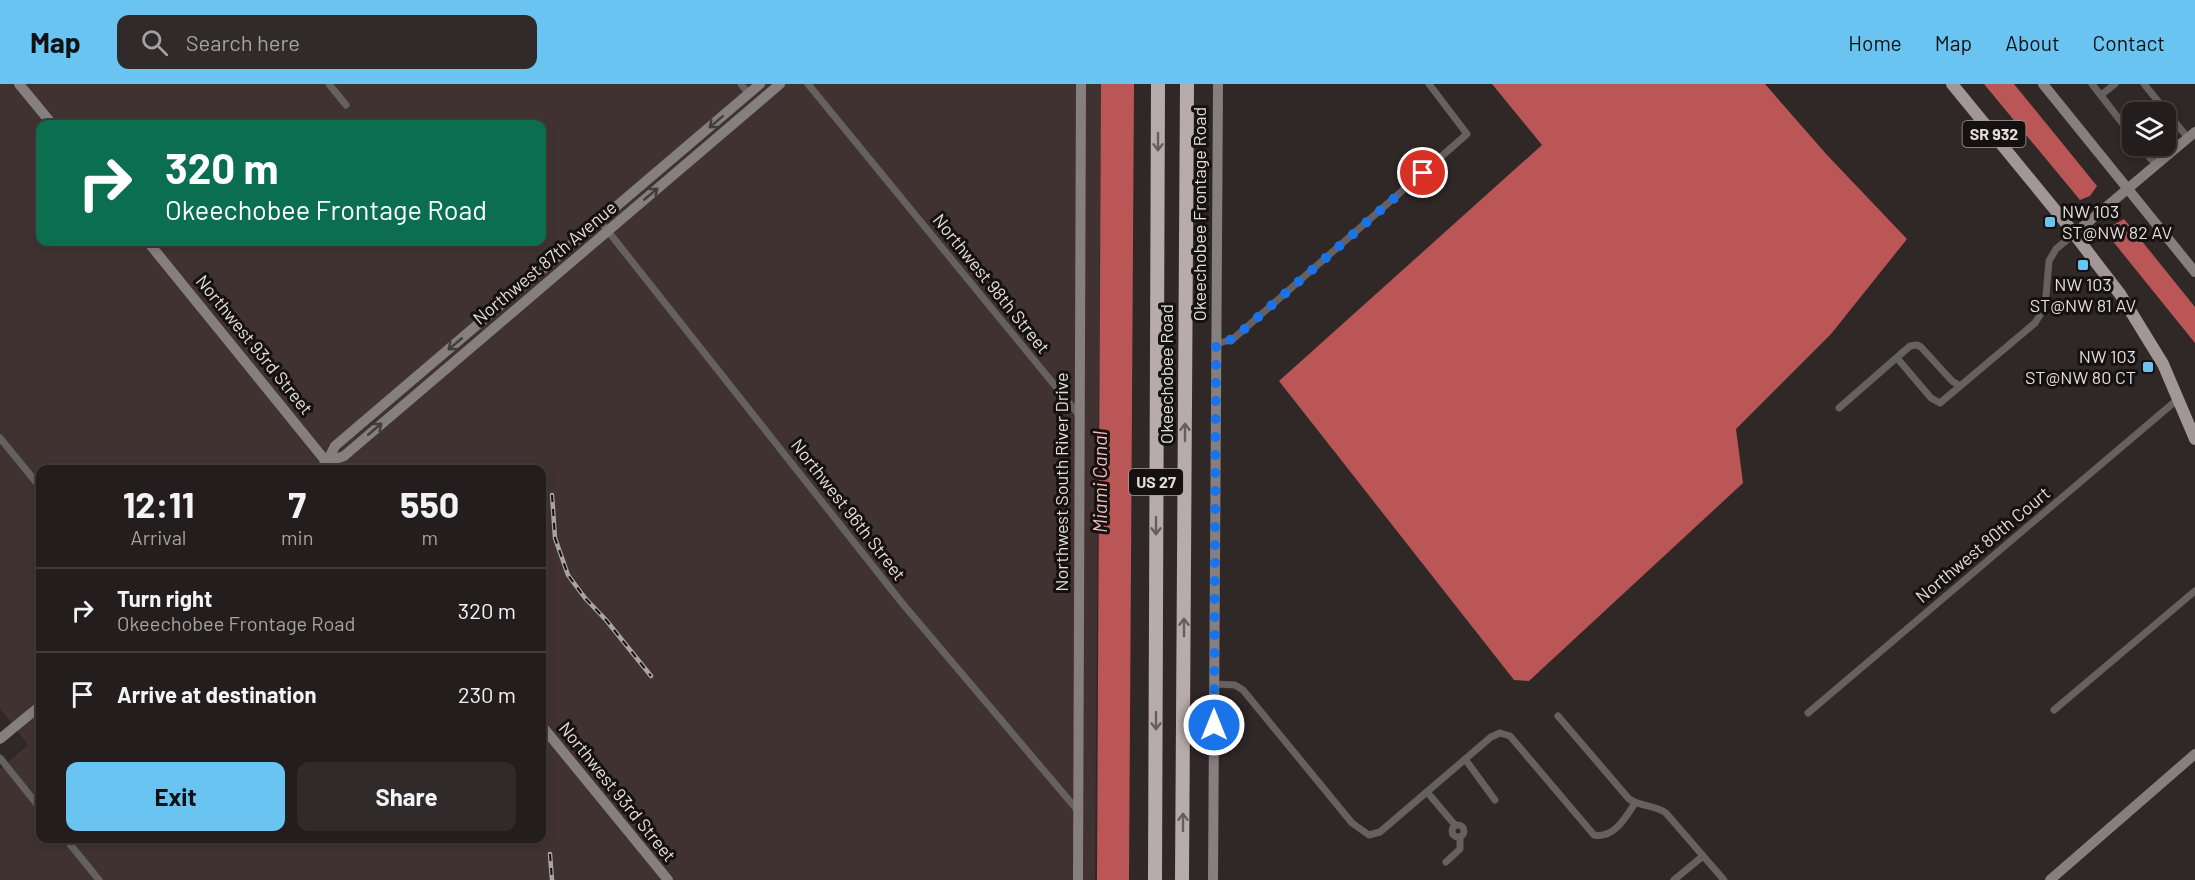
<!DOCTYPE html>
<html lang="en">
<head>
<meta charset="utf-8">
<style>
  :root { --surface:#241d1d; --page:#302a2a; --text:#f1f3f6; --muted:#a3a2a4; --line:#413b3b; --accent:#69c4f1 }
  body { margin:0; font-family:Barlow,sans-serif; background:var(--page); color:var(--text); height:100vh; display:flex; flex-direction:column; font-size:22px; white-space:nowrap }
  * { box-sizing:border-box; margin:0 }
  p { font-size:20px; color:var(--muted) }
  .icon { flex:none; width:33px; height:33px; fill:none; stroke:currentColor; stroke-width:2; stroke-linecap:round; stroke-linejoin:round }
  .map { position:relative; flex:1; overflow:hidden }
  .side { position:absolute; left:36px; top:381px; width:510px; height:378px; display:flex; flex-direction:column; background:var(--surface); border-radius:12px; box-shadow:0 3px 9px #0003,0 0 0 2px var(--line) }
  .side>* { flex:none }
  .banner { position:absolute; left:36px; top:36px; width:510px; height:126px; border-radius:12px; box-shadow:0 3px 9px #0003,0 0 0 2px var(--line); background:#0b6e4f; color:#fff; overflow:hidden }
  .buttons { position:absolute; left:2122px; top:18px; display:grid; gap:12px }
  .buttons a { display:grid; place-items:center; width:54px; height:54px; border-radius:12px; background:var(--surface); box-shadow:0 3px 9px #0003,0 0 0 2px var(--line); font-size:30px }
  .pin { position:absolute; display:grid; place-items:center; width:51px; height:51px; color:#fff; margin:-26px; border:3px solid #fff; border-radius:50%; box-shadow:0 2px 6px #0007 }
  .me { position:absolute; width:66px; margin:-33px; rotate:0deg; stroke-linejoin:round; filter:drop-shadow(0 0 4px #0008) }
  .turn { display:flex; align-items:center; gap:21px; height:126px; padding:0 30px; font-size:27px }
  .turn .icon { width:78px; height:78px; stroke-width:2.5 }
  .turn b { display:block; font-size:42px; line-height:51px }
  .eta { display:flex; justify-content:space-evenly; align-items:center; height:102px; text-align:center }
  .eta b { font-size:36px; font-weight:700; line-height:42px }
  .button { display:flex; gap:12px; margin-top:auto; padding:12px 30px }
  .button a { flex:1; height:69px; border-radius:12px; background:var(--accent); color:#111; font-size:24px; font-weight:700; line-height:69px; text-align:center }
  .button a+a { background:var(--page); color:var(--text) }
  ul { padding:0; list-style:none }
  li { display:flex; align-items:center; gap:18px; height:84px; padding:0 30px; border-top:2px solid var(--line) }
  li div { flex:1 }
  li b { display:block; font-size:22px }
  li em { font-style:normal }
  header { display:flex; align-items:center; gap:36px; box-sizing:border-box; height:84px; padding:0 30px; background:var(--accent); color:#111 }
  header strong { font-size:28px }
  nav { display:flex; gap:33px; margin-inline-start:auto; font-size:21px }
  .search { width:420px; height:54px; background:var(--page); display:flex; align-items:center; gap:15px; box-sizing:border-box; padding:0 21px; border-radius:12px; color:var(--muted); font-size:22px }
  .map>svg:first-child { display:block }
</style>
</head>
<body>
<header>
<strong>Map</strong>
<div class="search"><svg class="icon" aria-label="search" viewBox="0 0 24 24"><circle cx="10" cy="10" r="6"/><path d="M15 15l6 6"/></svg>Search here</div>
<nav><a>Home</a><a>Map</a><a>About</a><a>Contact</a></nav>
</header>
<div class="map">
<svg width="2195" height="796" viewBox="0 0 2195 796">
  <rect width="100%" height="100%" fill="#302727"/>
  <!-- built -->
  <path fill="#403231" fill-rule="evenodd" d="M0 0H1101L1095 796H0V685L28 661 0 624ZM40 40H542V158H40ZM40 386H542V754H40Z"/>
  <!-- water -->
  <g fill="#ba5656">
    <polygon points="1101,0 1134,0 1129,796 1097,796"/>
    <polygon points="1492,0 1765,0 1827,71 1907,155 1831,250 1736,345 1743,399 1529,597 1514,596 1279,297 1542,61"/>
    <polygon points="1984,0 2014,0 2097,102 2090,112 2080,116"/>
    <polygon points="2124,135 2195,223 2195,259 2107,150 2113,141"/>
  </g>
  <g fill="none" stroke-linecap="round" stroke-linejoin="round">
    <!-- street -->
    <g stroke="#656160" stroke-width="7">
      <polyline points="329,0 346,21"/>
      <polyline points="741,0 749,10"/>
      <polyline points="808,0 1079,331"/>
      <polyline points="2092,0 2133,53"/>
      <polyline points="2144,0 2188,54"/>
      <polyline points="2101,11 2115,0"/>
      <polyline points="2140,62 2156,81"/>
      <polyline points="600,137 902,519 1079,728"/>
      <polyline points="1216,260 1233,255 1467,50 1429,0"/>
      <polyline points="1897,274 1931,314 1940,319 2035,239 2045,223 2049,177 2056,165 2074,150"/>
      <polyline points="1839,324 1910,262 1917,261 1921,263 1952,297 1960,302"/>
      <polyline points="0,354 40,403"/>
      <path d="M1214 600 1235 601 1243 606 1352 739 1369 751 1380 748 1491 653 1500 649 1510 652 1594 751C1614 755 1626 733 1635 719"/>
      <polyline points="2054,626 2195,507"/>
      <polyline points="1808,629 2178,315"/>
      <path d="M1558 632 1629 715C1641 723 1655 721 1666 729L1724 796"/>
      <polyline points="0,674 40,724"/>
      <polyline points="1465,675 1495,716"/>
      <polyline points="1427,708 1455,741"/>
      <circle cx="1458" cy="747" r="6"/>
      <polyline points="65,754 99,796"/>
      <polyline points="1446,778 1460,765 1460,753"/>
      <polyline points="1674,796 1703,772"/>
    </g>
    <!-- secondary -->
    <g stroke="#867f7f" stroke-width="10">
      <polyline points="19,0 52,40"/>
      <polyline points="2043,0 2195,188"/>
      <polyline points="2074,150 2195,48"/>
      <polyline points="148,158 333,386"/>
      <polyline points="327,378 335,362 760,0"/>
      <polyline points="319,386 327,378 344,372 780,0"/>
      <polyline points="542,642 668,796"/>
      <polyline points="0,655 40,622"/>
      <polyline points="1078,796 1081,0"/>
      <polyline points="1213,796 1218,0"/>
      <polyline points="2050,796 2195,670"/>
    </g>
    <!-- primary -->
    <polyline stroke="#a09796" stroke-width="12" points="1952,0 2065,138 2120,210 2163,280 2195,355"/>
    <!-- highway -->
    <g stroke="#b7acab" stroke-width="14">
      <polyline points="1155,796 1158,0"/>
      <polyline points="1182,796 1187,0"/>
    </g>
    <defs>
      <g id="rail">
        <polyline points="552,411 555,454 568,491 585,514 606,536 651,592"/>
        <polyline points="550,770 552,796"/>
      </g>
    </defs>
    <!-- rail casing -->
    <use href="#rail" stroke="#a9a3a2" stroke-width="4.5"/>
    <!-- rail -->
    <use href="#rail" stroke="#151111" stroke-width="2" stroke-dasharray="7" stroke-linecap="butt"/>
  </g>
  <!-- one-way arrows -->
  <defs><path id="oneway-shaft" d="M-6 0H5M1.5-3L5.5 0L1.5 3" fill="none" stroke-width="1.6" stroke-linecap="round" stroke-linejoin="round" transform="scale(1.5)"/></defs>
  <g stroke="#423d3d">
    <use href="#oneway-shaft" transform="translate(716 38) rotate(139)"/>
    <use href="#oneway-shaft" transform="translate(651 110) rotate(-40)"/>
    <use href="#oneway-shaft" transform="translate(455 260) rotate(140)"/>
    <use href="#oneway-shaft" transform="translate(375 345) rotate(-40)"/>
  </g>
  <g stroke="#665e5e">
    <use href="#oneway-shaft" transform="translate(1158 58) rotate(90)"/>
    <use href="#oneway-shaft" transform="translate(1185 348) rotate(-90)"/>
    <use href="#oneway-shaft" transform="translate(1156 442) rotate(90)"/>
    <use href="#oneway-shaft" transform="translate(1184 543) rotate(-90)"/>
    <use href="#oneway-shaft" transform="translate(1156 637) rotate(90)"/>
    <use href="#oneway-shaft" transform="translate(1183 738) rotate(-90)"/>
  </g>
  <g fill="none" stroke-linecap="round" stroke-linejoin="round">
    <!-- route -->
    <polyline stroke="#1a73e8" stroke-width="10" stroke-dasharray="0 18" points="1214,641 1216,260 1233,255 1423,89"/>
  </g>
  <!-- markers -->
  <g fill="#69c4f1" stroke="#151111" stroke-width="2">
    <rect x="2044" y="132" width="12" height="12" rx="3"/>
    <rect x="2077" y="175" width="12" height="12" rx="3"/>
    <rect x="2142" y="277" width="12" height="12" rx="3"/>
  </g>
  <g text-anchor="middle" stroke-width="6" stroke-linejoin="round" paint-order="stroke">
    <!-- shield labels -->
    <g fill="#151111" stroke="#a5a0a0" stroke-width="1.5">
      <rect x="1962.5" y="37" width="63" height="26" rx="4.5"/>
      <rect x="1129" y="385" width="54" height="26" rx="4.5"/>
    </g>
    <g font-size="16" font-weight="bold" fill="#e3dedd">
      <text x="1994" y="56">SR 932</text>
      <text x="1156" y="404">US 27</text>
    </g>
    <!-- poi labels -->
    <g font-size="18" fill="#e3dedd" stroke="#151111" text-anchor="start">
      <text x="2062" y="134">NW 103<tspan x="2062" dy="21">ST@NW 82 AV</tspan></text>
      <text x="2083" y="207" text-anchor="middle">NW 103<tspan x="2083" dy="21">ST@NW 81 AV</tspan></text>
      <text x="2136" y="279" text-anchor="end">NW 103<tspan x="2136" dy="21">ST@NW 80 CT</tspan></text>
    </g>
    <!-- street labels -->
    <g font-size="18" fill="#e3dedd" stroke="#151111">
      <text transform="translate(1200 130) rotate(-90)" y="6">Okeechobee Frontage Road</text>
      <text transform="translate(545 179) rotate(-40)" y="6">Northwest 87th Avenue</text>
      <text transform="translate(991 200) rotate(51)" y="6">Northwest 98th Street</text>
      <text transform="translate(254 261) rotate(51)" y="6">Northwest 93rd Street</text>
      <text transform="translate(1167 290) rotate(-90)" y="6">Okeechobee Road</text>
      <text transform="translate(1062 398) rotate(-90)" y="6">Northwest South River Drive</text>
      <text transform="translate(848 426) rotate(52)" y="6">Northwest 96th Street</text>
      <text transform="translate(1983 461) rotate(-40)" y="6">Northwest 80th Court</text>
      <text transform="translate(617 708) rotate(51)" y="6">Northwest 93rd Street</text>
    </g>
    <!-- water labels -->
    <g font-size="20" font-style="italic" fill="#f3bcb9" stroke="#151111">
      <text transform="translate(1100 398) rotate(-90)" y="7">Miami Canal</text>
    </g>
  </g>
</svg>
<div class="buttons">
<a><svg class="icon" aria-label="layers" viewBox="0 0 24 24"><path d="M12 4l9 5-9 5-9-5zM3 14l9 5 9-5"/></svg></a>
</div>
<div class="pin" style="left:1423px;top:89px;background:#d93025"><svg class="icon" aria-label="arrive" viewBox="0 0 24 24"><path d="M6 21V4h12l-3 4 3 4H6"/></svg></div>
<svg class="me" style="left:1214px;top:641px" viewBox="-20 -20 40 40"><circle r="17" fill="#1a73e8" stroke="#fff" stroke-width="3"/><path d="M0-11L8 9 0 5-8 9z" fill="#fff"/></svg>
<div class="banner">
<div class="turn"><svg class="icon" aria-label="right" viewBox="0 0 24 24"><path d="M7 20v-9h11M14 6l5 5-5 5"/></svg><div><b>320 m</b>Okeechobee Frontage Road</div></div>
</div>
<section class="side">
<div class="eta">
<div><b>12:11</b><p>Arrival</p></div>
<div><b>7</b><p>min</p></div>
<div><b>550</b><p>m</p></div>
</div>
<ul>
<li><svg class="icon" aria-label="right" viewBox="0 0 24 24"><path d="M7 20v-9h11M14 6l5 5-5 5"/></svg><div><b>Turn right</b><p>Okeechobee Frontage Road</p></div><em>320 m</em></li>
<li><svg class="icon" aria-label="arrive" viewBox="0 0 24 24"><path d="M6 21V4h12l-3 4 3 4H6"/></svg><div><b>Arrive at destination</b></div><em>230 m</em></li>
</ul>
<div class="button"><a>Exit</a><a>Share</a></div>
</section>
</div>
</body>
</html>
